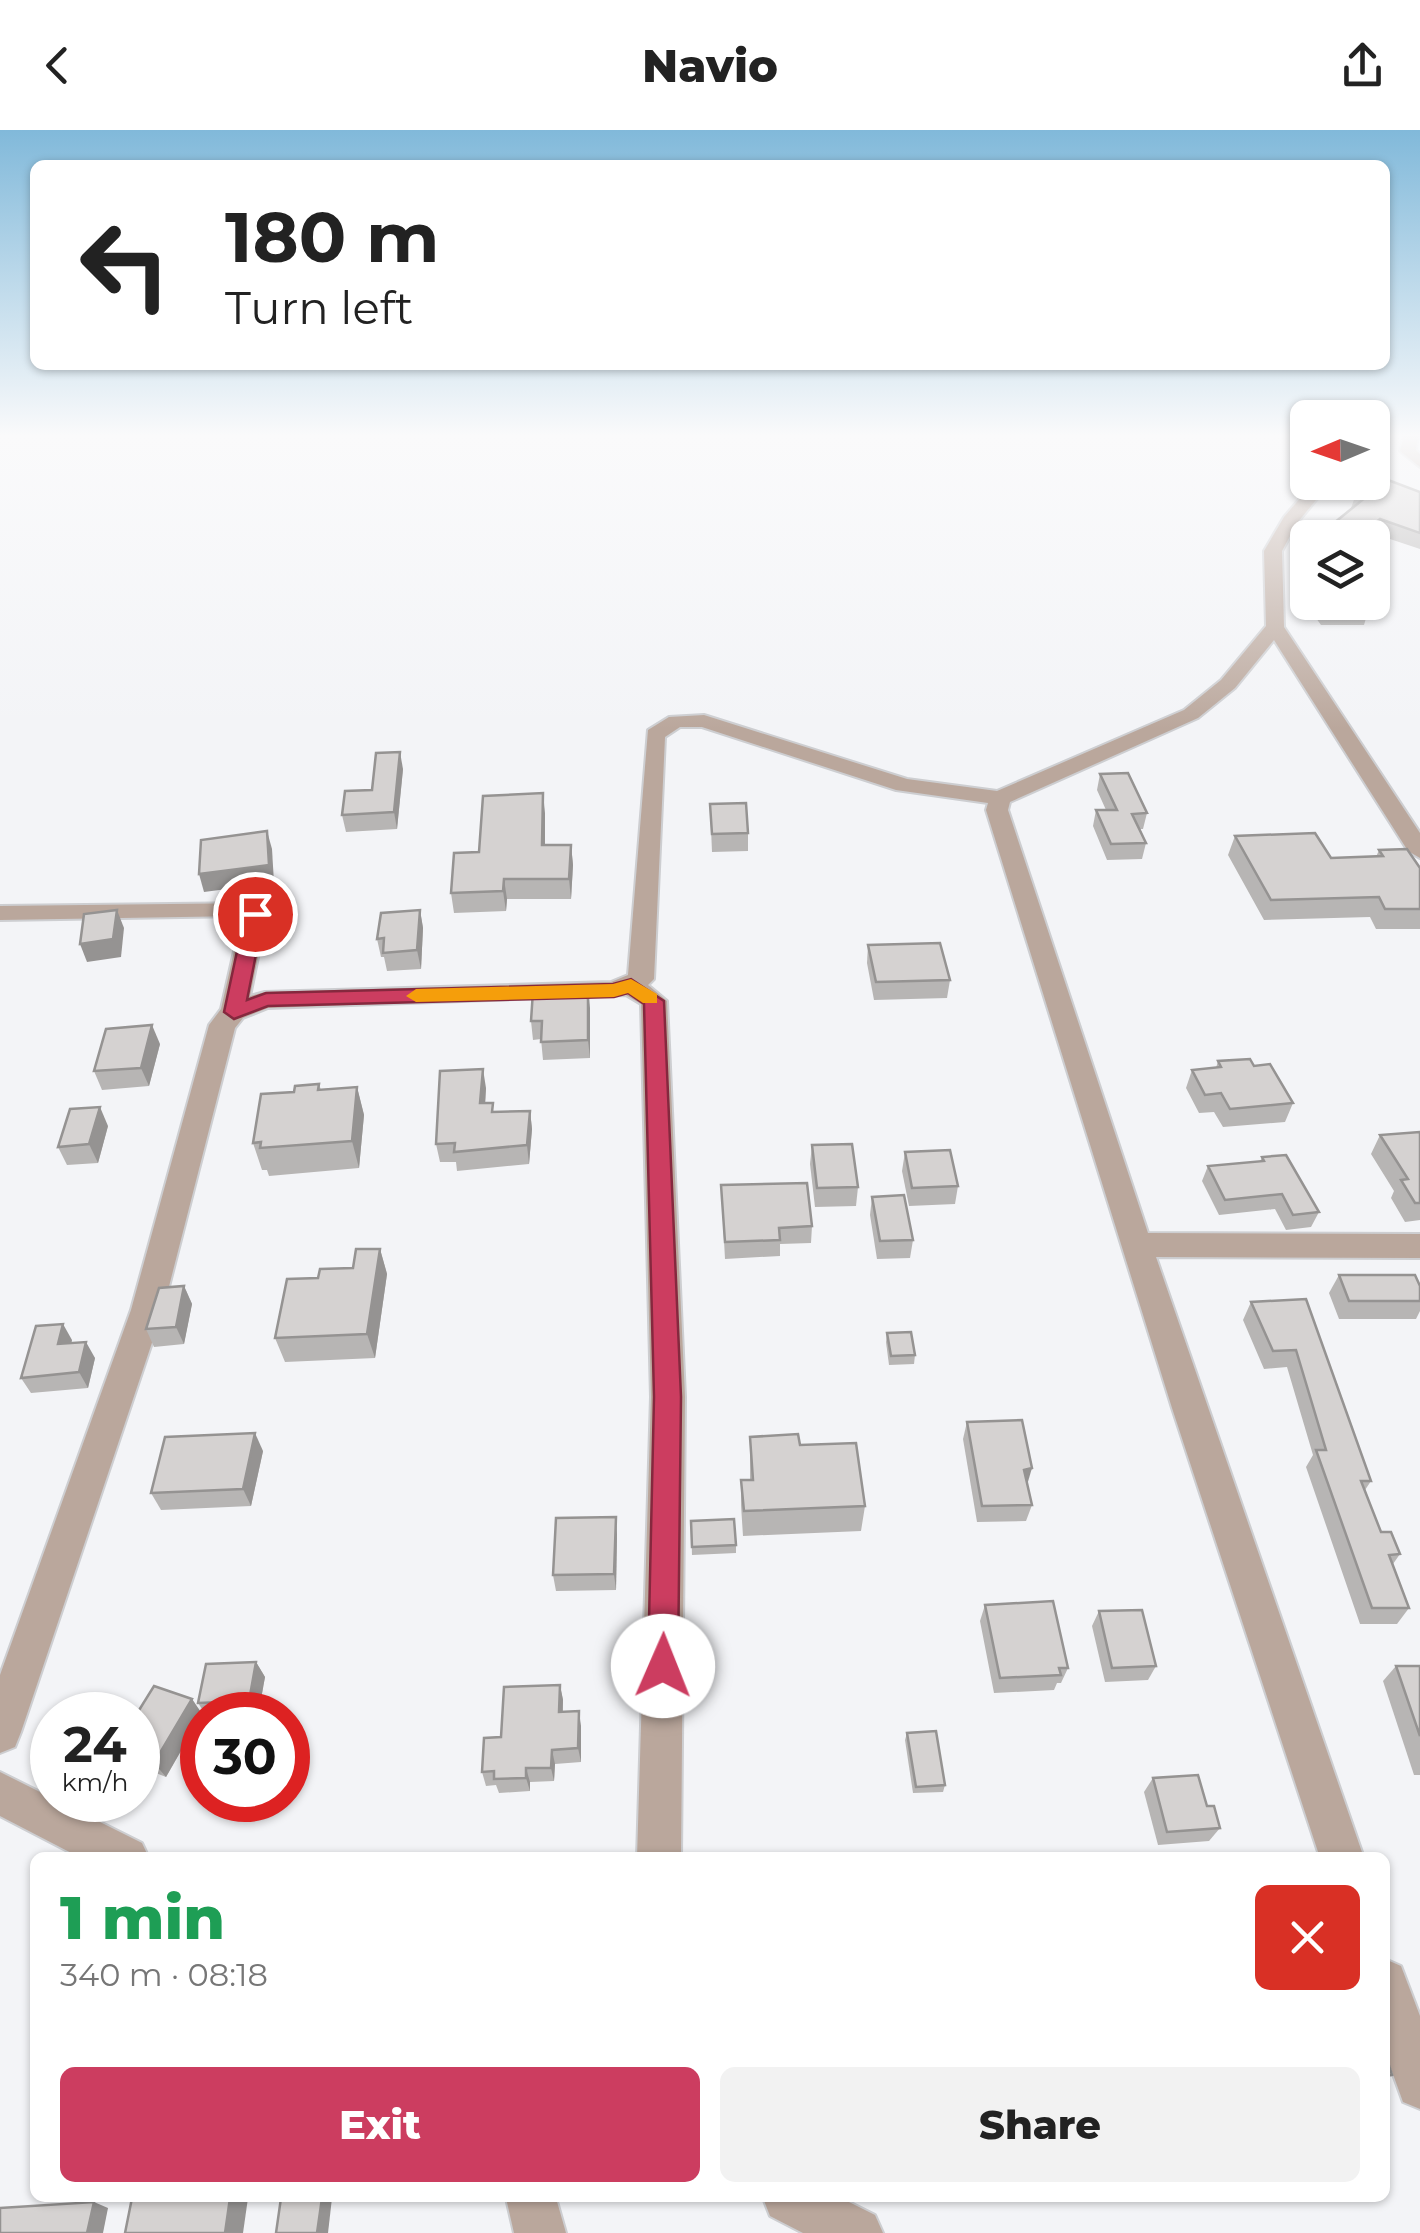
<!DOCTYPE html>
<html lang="en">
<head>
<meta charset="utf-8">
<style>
  :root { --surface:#fff; --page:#f2f2f2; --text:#222; --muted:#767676; --accent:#cc3d60 }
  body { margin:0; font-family:Montserrat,sans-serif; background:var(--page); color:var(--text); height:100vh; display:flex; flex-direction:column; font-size:38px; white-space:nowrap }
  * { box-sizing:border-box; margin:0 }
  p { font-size:32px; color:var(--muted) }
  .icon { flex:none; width:55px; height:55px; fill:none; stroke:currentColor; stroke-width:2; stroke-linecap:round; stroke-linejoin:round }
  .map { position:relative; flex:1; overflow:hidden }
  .sheet { position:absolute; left:30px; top:1722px; width:1360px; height:350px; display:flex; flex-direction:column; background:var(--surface); border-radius:15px; box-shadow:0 2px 8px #0004 }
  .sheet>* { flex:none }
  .banner { position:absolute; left:30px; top:30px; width:1360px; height:210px; border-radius:15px; box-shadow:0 2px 8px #0004; background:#fff; color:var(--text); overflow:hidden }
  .needle { width:65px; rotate:268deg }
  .fabs { position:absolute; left:1290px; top:270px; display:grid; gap:20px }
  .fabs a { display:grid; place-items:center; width:100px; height:100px; border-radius:15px; background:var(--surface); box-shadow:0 2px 8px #0004; font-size:50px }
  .speed { position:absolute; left:30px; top:1562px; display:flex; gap:20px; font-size:50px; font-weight:700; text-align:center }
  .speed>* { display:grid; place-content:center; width:130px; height:130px; border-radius:50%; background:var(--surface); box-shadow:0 2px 8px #0004; line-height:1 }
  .speed small { font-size:25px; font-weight:400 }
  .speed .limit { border:15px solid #d22; background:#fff; color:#111 }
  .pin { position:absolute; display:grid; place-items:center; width:85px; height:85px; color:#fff; margin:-42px; border:5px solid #fff; border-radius:50%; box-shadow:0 2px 10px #0007 }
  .me { position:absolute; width:110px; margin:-55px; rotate:1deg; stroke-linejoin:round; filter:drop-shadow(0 0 8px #0008) }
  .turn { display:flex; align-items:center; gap:35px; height:210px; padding:0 30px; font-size:45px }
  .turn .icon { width:130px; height:130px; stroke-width:2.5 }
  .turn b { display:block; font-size:70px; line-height:85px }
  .round { display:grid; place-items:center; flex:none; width:105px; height:105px; border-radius:15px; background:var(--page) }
  .headline { display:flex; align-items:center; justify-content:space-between; height:170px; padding:0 30px }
  h1 { font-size:60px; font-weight:800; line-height:75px; color:#1e9e55 }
  .action { display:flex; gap:20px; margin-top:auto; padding:20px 30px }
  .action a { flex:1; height:115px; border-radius:15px; background:var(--accent); color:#fff; font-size:40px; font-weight:800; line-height:115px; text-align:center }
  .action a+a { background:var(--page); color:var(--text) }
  header { display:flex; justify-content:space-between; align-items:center; height:130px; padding:0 30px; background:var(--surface); font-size:45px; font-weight:800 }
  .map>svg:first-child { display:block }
</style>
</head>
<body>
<header><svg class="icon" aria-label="back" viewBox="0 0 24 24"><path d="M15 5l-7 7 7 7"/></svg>Navio<svg class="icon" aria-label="share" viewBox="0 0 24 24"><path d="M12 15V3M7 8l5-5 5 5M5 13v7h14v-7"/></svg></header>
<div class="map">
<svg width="1420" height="2103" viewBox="0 0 1420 2103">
  <rect width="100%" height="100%" fill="#f3f4f7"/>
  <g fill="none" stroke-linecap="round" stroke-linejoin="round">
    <defs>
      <g id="minor">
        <polygon points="1404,305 1418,305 1416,320 1420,324 1420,337 1400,321"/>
        <polygon points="1314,352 1331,352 1297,393 1282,421 1284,497 1420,703 1420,728 1408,721 1274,510 1235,558 1198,588 1010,672 1008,680 1148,1103 1420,1104 1420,1128 1156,1127 1364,1728 1320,1728 1172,1278 986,680 988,673 896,660 702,597 680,597 665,607 654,849 648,855 667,871 685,1267 681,1728 637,1728 651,1267 641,874 626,865 268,878 243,888 235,898 163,1180 21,1602 15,1617 0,1623 0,1545 131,1180 209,895 221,879 242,786 0,790 0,776 256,773 267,783 250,866 265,862 611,852 628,845 648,600 669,587 704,585 907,649 997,661 1184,580 1221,550 1266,496 1264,421 1284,387"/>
        <polygon points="0,1642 142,1713 149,1728 81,1728 0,1686"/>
        <polygon points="1385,1829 1401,1836 1420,1886 1420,1979 1403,1972 1385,1922"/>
        <polygon points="506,2068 556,2068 566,2103 514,2103"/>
        <polygon points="763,2068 841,2068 875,2085 883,2103 803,2103 770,2086"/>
      </g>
    </defs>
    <!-- minor casing -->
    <use href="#minor" stroke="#cdced1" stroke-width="4"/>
    <!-- minor -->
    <use href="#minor" fill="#baa79c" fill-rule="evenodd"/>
  </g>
  <!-- wall -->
  <g fill="#b7b5b4">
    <polygon points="1420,362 1420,419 1375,404 1371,408 1330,408 1334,393 1351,378 1356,364"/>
    <polygon points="1308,457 1308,472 1365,472 1369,478 1364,495 1321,495 1303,470"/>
    <polygon points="403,639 397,699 346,702 342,685 372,660"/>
    <polygon points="1100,644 1147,683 1143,699 1140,699 1146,713 1142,729 1107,730 1093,696 1096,680 1106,680 1097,660"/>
    <polygon points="710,674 748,703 748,721 712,722"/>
    <polygon points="545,683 545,715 571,715 573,735 571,769 507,769 506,781 454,783 451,763 479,722"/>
    <polygon points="1235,706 1331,728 1376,727 1379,720 1420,738 1420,799 1376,799 1370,787 1264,790 1228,725"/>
    <polygon points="420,780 423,798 421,839 387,841 384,827 381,827 377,809"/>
    <polygon points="868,815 950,850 947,868 874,870 867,833"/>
    <polygon points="590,878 590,928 543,930 541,909 533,910 531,891"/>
    <polygon points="160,914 149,956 102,960 94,941"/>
    <polygon points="1218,931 1254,936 1293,973 1285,992 1223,997 1214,982 1199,983 1186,958 1192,940 1216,938"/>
    <polygon points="319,954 321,960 357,957 364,985 359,1038 269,1046 267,1040 262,1040 253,1013 294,962"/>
    <polygon points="486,958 485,973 494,982 530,981 532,999 529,1034 457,1041 456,1032 440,1032 436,1014"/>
    <polygon points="108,996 98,1033 67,1035 58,1017"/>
    <polygon points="1420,1002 1420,1090 1405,1092 1391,1068 1394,1061 1371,1024 1380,1005"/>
    <polygon points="812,1015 858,1057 856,1076 815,1077 810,1034"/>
    <polygon points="905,1022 958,1056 955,1074 909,1076 902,1041"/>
    <polygon points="1262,1027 1319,1082 1311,1097 1286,1100 1275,1079 1219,1085 1202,1051 1208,1036 1260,1032"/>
    <polygon points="721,1055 812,1096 811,1113 780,1114 780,1126 725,1129"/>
    <polygon points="872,1067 913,1110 910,1128 877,1129 870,1085"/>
    <polygon points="380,1119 387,1144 375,1228 285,1232 275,1208 318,1148 353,1138"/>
    <polygon points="1339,1145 1420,1156 1420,1181 1416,1189 1339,1189 1329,1163"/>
    <polygon points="184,1156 192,1174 184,1214 154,1217 146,1199"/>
    <polygon points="1306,1169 1371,1351 1365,1360 1381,1402 1400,1424 1393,1434 1409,1478 1397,1494 1360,1494 1306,1337 1313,1325 1287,1237 1264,1239 1243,1190 1251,1172"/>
    <polygon points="887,1203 915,1225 914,1234 889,1235 886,1212"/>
    <polygon points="72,1210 71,1213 95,1228 88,1258 31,1263 21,1248"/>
    <polygon points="967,1292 1027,1354 1032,1375 1026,1391 977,1392 963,1309"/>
    <polygon points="750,1307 800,1315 865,1376 861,1401 743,1406 741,1375 741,1350 750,1350"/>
    <polygon points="263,1321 251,1376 161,1380 151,1363"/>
    <polygon points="691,1391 736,1415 736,1423 692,1425"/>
    <polygon points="617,1404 616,1460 556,1461 553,1445"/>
    <polygon points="985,1475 1068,1538 1061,1553 1057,1553 1054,1560 994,1563 980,1491"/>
    <polygon points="1099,1481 1156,1536 1148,1550 1105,1552 1092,1496"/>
    <polygon points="256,1532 265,1547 258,1585 206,1585 198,1573"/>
    <polygon points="1396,1536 1420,1536 1420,1645 1414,1645 1383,1551"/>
    <polygon points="560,1555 563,1570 563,1582 581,1596 581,1632 555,1634 554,1651 530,1652 530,1661 499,1663 496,1655 486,1656 482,1642 501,1607"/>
    <polygon points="192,1569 202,1584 166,1647 138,1636 138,1585"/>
    <polygon points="907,1603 945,1655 943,1662 913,1663 905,1610"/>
    <polygon points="1153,1648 1207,1676 1220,1698 1209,1711 1158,1715 1144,1662"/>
  </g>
  <!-- shaded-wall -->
  <g fill="#959392">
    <polygon points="1380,389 1375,404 1371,408 1364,408 1366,401"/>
    <polygon points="400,622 403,639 397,699 394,682"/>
    <polygon points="543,663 545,683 545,735 542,715"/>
    <polygon points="267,701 272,719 274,753 204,762 199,744"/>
    <polygon points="571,715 573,735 571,769 569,749"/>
    <polygon points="504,749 507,769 506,781 503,761"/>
    <polygon points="117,780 124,798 121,827 87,832 80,814"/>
    <polygon points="420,780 423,798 421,839 417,820"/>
    <polygon points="588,860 590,878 590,928 588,910"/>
    <polygon points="152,895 160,914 149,956 141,938"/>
    <polygon points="483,939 486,958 484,992 480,973"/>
    <polygon points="357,957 364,985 359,1038 352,1011"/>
    <polygon points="100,977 108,996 98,1033 89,1014"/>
    <polygon points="530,981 532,999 529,1034 527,1015"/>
    <polygon points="380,1119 387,1144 375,1228 367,1204"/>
    <polygon points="184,1156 192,1174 184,1214 176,1197"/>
    <polygon points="63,1194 72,1210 67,1230 58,1214"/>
    <polygon points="86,1212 95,1228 88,1258 79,1242"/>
    <polygon points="255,1303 263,1321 251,1376 243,1359"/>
    <polygon points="1032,1338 1027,1355 1024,1340"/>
    <polygon points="616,1387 617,1404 616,1460 614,1444"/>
    <polygon points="256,1532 265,1547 258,1585 249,1571"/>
    <polygon points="560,1555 563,1570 562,1597 559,1582"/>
    <polygon points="192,1569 202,1584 166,1647 154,1633"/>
    <polygon points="579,1581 581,1596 581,1632 578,1618"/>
    <polygon points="552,1620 555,1634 554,1651 551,1638"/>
    <polygon points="526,1638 530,1652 530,1661 526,1648"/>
    <polygon points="230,2068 248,2068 243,2103 225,2103"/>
    <polygon points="322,2068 332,2068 328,2103 317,2103"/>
    <polygon points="94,2072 108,2078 103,2103 87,2103"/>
  </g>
  <!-- building -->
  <g fill="#d5d2d1" stroke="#959392" stroke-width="2.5">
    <polygon points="1388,350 1420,362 1420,403 1380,389 1366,401 1334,393 1366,367 1356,364"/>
    <polygon points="1322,472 1365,472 1369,478 1327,479"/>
    <polygon points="400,622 394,682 342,685 345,661 372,660 376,623"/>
    <polygon points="1128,643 1147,683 1132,684 1146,713 1111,714 1096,680 1117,680 1100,644"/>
    <polygon points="543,663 542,715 571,715 569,749 504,749 503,761 451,763 454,723 479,722 483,666"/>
    <polygon points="746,673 748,703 712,704 710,674"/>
    <polygon points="267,701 269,735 199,744 201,710"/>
    <polygon points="1315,703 1331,728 1383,726 1379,720 1407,719 1420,738 1420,779 1385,779 1379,767 1271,770 1235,706"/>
    <polygon points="117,780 113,809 80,814 84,784"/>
    <polygon points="420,780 417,820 383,823 384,808 377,809 381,783"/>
    <polygon points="940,813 950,850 876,852 868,815"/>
    <polygon points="588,860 588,910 541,912 542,891 531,891 533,861"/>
    <polygon points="152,895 141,938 94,941 106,899"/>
    <polygon points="1250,929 1254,936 1270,934 1293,973 1230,979 1221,963 1205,965 1192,940 1221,937 1218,931"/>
    <polygon points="483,939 480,973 493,973 492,982 530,981 527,1015 454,1022 455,1013 436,1014 440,941"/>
    <polygon points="319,954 318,960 357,957 352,1011 260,1018 261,1012 253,1013 261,964 294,962 295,956"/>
    <polygon points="100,977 89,1014 58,1017 70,979"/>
    <polygon points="1420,1002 1420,1073 1415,1073 1401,1050 1408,1049 1380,1005"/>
    <polygon points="852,1014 858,1057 817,1058 812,1015"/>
    <polygon points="950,1020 958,1056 912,1058 905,1022"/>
    <polygon points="1286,1025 1319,1082 1293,1085 1282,1064 1225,1070 1208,1036 1264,1031 1262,1027"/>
    <polygon points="807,1053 812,1096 779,1098 780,1110 725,1112 721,1055"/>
    <polygon points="904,1065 913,1110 880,1111 872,1067"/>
    <polygon points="356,1119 380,1119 367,1204 275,1208 287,1149 318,1148 320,1139 353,1138"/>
    <polygon points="1339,1145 1415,1145 1420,1156 1420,1171 1349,1171"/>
    <polygon points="184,1156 176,1197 146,1199 159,1158"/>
    <polygon points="1306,1169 1371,1351 1361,1351 1381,1402 1391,1402 1400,1424 1389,1425 1409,1478 1372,1478 1316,1320 1326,1320 1296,1220 1273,1221 1251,1172"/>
    <polygon points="63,1194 58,1214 86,1212 79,1242 21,1248 36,1196"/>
    <polygon points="911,1202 915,1225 891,1226 887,1203"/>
    <polygon points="1022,1290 1032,1338 1024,1340 1032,1375 982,1376 967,1292"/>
    <polygon points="255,1303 243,1359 151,1363 165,1307"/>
    <polygon points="798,1304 800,1315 856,1313 865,1376 744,1381 741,1350 753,1350 750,1307"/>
    <polygon points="616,1387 614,1444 553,1445 556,1388"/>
    <polygon points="734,1389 736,1415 692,1417 691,1391"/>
    <polygon points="1053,1471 1068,1538 1059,1538 1061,1545 1000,1548 985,1475"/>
    <polygon points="1142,1480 1156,1536 1112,1538 1099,1481"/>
    <polygon points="256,1532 249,1571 198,1573 206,1534"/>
    <polygon points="1396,1536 1420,1536 1420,1606"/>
    <polygon points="560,1555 559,1582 579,1581 578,1618 552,1620 551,1638 526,1638 526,1648 494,1649 494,1641 482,1642 484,1608 501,1607 504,1557"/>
    <polygon points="154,1556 192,1569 154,1633 138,1627 138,1585 136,1585"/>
    <polygon points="936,1601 945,1655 916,1657 907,1603"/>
    <polygon points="1198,1645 1207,1676 1214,1676 1220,1698 1167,1702 1153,1648"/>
    <polygon points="1385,1923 1392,1945 1385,1946"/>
    <polygon points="132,2068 230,2068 225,2103 125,2103"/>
    <polygon points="281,2068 322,2068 317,2103 276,2103"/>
    <polygon points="94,2072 87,2103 0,2103 0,2078"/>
  </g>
  <!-- sky -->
  <linearGradient id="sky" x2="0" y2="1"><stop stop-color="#81b9da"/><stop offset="0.51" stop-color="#fafafb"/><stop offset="1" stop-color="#fafafb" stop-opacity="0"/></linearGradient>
  <rect width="1420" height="599" fill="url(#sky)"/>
  <!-- route -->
  <polygon fill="#cc3d60" stroke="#85283e" stroke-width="2.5" points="255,778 264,784 247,870 266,863 613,854 631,849 664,871 681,1267 678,1536 673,1546 663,1550 652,1546 648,1536 654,1267 644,874 628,863 614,867 268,876 234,889 224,882 245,784"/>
  <!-- slow -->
  <polygon fill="#f59e0b" points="631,849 657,864 657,873 643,873 628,863 614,867 416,872 406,866 416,859 613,854"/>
</svg>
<div class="fabs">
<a><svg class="needle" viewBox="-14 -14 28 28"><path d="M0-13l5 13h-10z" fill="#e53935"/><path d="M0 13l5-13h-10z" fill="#767676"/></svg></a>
<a><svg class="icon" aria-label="layers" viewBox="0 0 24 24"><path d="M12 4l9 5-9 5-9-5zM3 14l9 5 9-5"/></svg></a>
</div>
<div class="speed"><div>24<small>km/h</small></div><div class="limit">30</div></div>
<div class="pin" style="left:255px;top:784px;background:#d93025"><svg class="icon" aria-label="arrive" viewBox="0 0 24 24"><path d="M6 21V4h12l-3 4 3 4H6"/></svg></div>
<svg class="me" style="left:663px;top:1536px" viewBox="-20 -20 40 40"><circle r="19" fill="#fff"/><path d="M0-13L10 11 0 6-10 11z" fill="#cc3d60"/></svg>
<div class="banner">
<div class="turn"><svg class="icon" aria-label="left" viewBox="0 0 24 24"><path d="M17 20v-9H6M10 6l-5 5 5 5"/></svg><div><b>180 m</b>Turn left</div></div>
</div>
<section class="sheet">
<div class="headline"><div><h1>1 min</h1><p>340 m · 08:18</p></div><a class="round" style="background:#d93025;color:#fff"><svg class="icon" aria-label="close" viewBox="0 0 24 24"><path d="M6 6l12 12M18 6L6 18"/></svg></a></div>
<div class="action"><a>Exit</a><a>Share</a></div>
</section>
</div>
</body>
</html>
